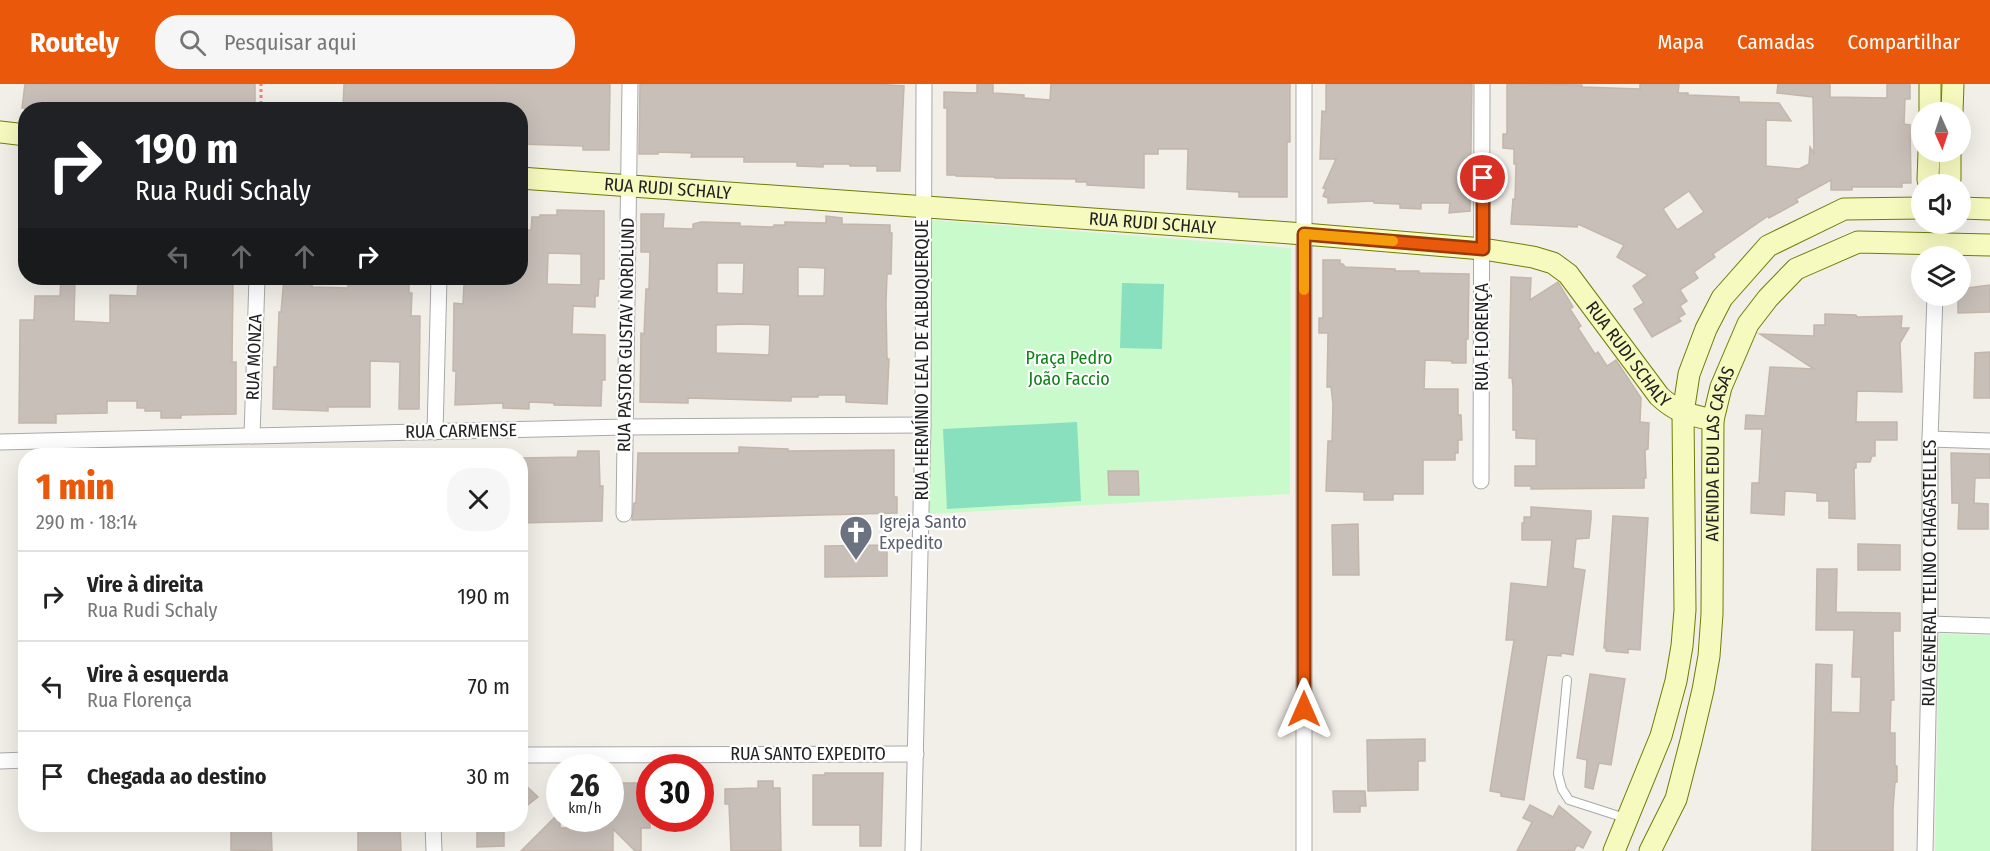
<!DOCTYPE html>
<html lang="pt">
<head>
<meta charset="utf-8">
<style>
  :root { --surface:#fff; --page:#f6f6f6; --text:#222; --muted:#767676; --line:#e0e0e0; --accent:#ea580c }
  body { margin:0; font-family:"Fira Sans Condensed",sans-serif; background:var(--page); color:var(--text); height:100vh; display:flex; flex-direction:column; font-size:22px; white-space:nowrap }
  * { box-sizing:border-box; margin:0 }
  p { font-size:20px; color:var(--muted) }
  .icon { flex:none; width:33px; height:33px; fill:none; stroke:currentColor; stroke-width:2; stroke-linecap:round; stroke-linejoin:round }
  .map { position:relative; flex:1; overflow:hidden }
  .panel { position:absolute; left:18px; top:364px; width:510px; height:384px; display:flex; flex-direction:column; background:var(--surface); border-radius:24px; box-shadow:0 6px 24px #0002 }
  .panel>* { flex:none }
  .guide { position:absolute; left:18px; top:18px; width:510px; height:183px; border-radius:24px; box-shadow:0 6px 24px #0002; background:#202124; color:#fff; overflow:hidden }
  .needle { width:39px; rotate:177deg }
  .tools { position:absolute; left:1911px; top:18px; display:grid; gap:12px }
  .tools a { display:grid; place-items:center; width:60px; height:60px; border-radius:50%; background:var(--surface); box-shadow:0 6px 24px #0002; font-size:30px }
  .speed { position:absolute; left:546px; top:670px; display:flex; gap:12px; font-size:30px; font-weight:700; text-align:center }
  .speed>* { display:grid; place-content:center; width:78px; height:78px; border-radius:50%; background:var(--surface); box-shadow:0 6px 24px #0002; line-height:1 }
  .speed small { font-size:15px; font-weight:400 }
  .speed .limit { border:9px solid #d22; background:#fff; color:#111 }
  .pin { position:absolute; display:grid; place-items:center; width:51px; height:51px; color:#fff; margin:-26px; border:3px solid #fff; border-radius:50%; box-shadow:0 2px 6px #0007 }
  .me { position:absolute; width:66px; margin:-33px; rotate:0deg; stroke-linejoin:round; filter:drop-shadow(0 0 4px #0008) }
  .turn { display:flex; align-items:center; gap:21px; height:126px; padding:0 18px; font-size:27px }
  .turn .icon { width:78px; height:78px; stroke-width:2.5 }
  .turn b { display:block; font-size:42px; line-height:51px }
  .lanes { display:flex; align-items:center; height:57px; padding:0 18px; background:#0003; justify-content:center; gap:30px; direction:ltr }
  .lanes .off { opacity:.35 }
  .round { display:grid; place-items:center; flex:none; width:63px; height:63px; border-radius:24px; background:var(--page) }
  .head { display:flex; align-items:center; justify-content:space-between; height:102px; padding:0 18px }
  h1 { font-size:36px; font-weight:800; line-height:45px; color:var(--accent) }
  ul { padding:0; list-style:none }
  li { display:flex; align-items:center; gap:18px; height:90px; padding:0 18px; border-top:2px solid var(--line) }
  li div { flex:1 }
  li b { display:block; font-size:22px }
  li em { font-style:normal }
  header { display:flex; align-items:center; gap:36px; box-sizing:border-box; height:84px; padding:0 30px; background:var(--accent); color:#fff }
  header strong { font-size:28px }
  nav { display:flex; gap:33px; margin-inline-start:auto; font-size:21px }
  .search { width:420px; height:54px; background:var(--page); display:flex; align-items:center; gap:15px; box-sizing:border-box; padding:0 21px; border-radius:24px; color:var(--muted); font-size:22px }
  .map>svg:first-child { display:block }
</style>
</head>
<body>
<header>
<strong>Routely</strong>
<div class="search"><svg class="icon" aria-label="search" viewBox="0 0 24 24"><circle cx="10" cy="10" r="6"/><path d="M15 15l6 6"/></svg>Pesquisar aqui</div>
<nav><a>Mapa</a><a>Camadas</a><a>Compartilhar</a></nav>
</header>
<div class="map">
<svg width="1990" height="767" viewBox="0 0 1990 767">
  <rect width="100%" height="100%" fill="#f2efe9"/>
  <!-- park -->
  <g fill="#c8facc">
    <polygon points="932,136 1291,164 1290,410 928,430"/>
    <polygon points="1939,550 1990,551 1990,767 1935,767"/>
  </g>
  <!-- pitch -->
  <g fill="#88e0be">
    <polygon points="1122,199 1164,200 1162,265 1120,264"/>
    <polygon points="1077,338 1081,417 947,425 943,345"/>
  </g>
  <!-- building -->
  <g fill="#c7bfb8" stroke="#c4b6ab" stroke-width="1.5" fill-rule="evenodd">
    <polygon points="25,0 255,0 255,26 25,26 25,24 22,24"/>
    <polygon points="344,0 610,0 609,66 583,66 583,62 520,60 520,26 343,26"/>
    <polygon points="640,0 875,0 904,2 900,87 877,87 877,82 850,82 850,80 823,80 823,83 797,82 797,78 744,78 744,73 691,73 692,69 658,68 658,70 639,70"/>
    <polygon points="977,0 993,0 993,9 1024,11 1024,14 1050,16 1051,0 1290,0 1290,58 1287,58 1287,113 1239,113 1239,108 1187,105 1188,65 1158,65 1158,70 1144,70 1144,104 1087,101 1087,98 1076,98 1076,95 995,94 995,93 956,92 956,91 947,91 947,24 944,24 944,8 977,9"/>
    <polygon points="1326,0 1472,0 1470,127 1449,129 1450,119 1421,119 1421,125 1400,124 1400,120 1374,119 1374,117 1328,119 1328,114 1323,112 1326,105 1323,104 1336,75 1320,75 1322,27 1326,28"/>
    <path d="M1507 0 1582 1V3L1640 5V0H1679L1678 9H1688V11L1739 13V18L1779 19 1791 37 1766 36V82L1799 85 1809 80 1810 63 1814 69 1813 13 1777 9 1778 0H1830V13L1887 14V0H1910V15H1905L1904 40 1910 41 1911 99H1902V103H1852V106H1831V96L1796 115 1798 118 1769 134 1768 132 1713 170 1715 173 1694 188 1698 194 1680 206 1687 217 1680 222 1685 230 1678 234 1681 237 1652 253 1634 225 1644 219 1633 202 1648 191 1617 173 1624 161 1578 140 1577 143 1511 140 1513 115H1515L1516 80H1514V65L1503 64V50H1507ZM1689 107 1704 128 1677 146 1663 125Z"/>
    <path d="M557 126 604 127V195H599L598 212H595V223L573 222 572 250 605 251V296H602L601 322 554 321V319L529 318V325L503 324V319L455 321 456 287H453L454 219 463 220 464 200H468V194H520V146H531L532 133H540V131H557ZM548 169 581 170V201L547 200Z"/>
    <path d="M641 130H664L663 144 693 145V140L701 138 740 139V142L774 143V141H785V138L826 139V132L842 134V140L890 141V149H892L891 190H887L886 220 887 275H889L887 320 846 318V311H818V313H791V317L688 314V319L640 318 641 249 644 250 646 205H649L650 168H641ZM717 179H744L743 210 717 209ZM798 183 825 184 824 212H798ZM743 240 770 241 769 271 716 269V241Z"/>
    <polygon points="1323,176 1340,176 1340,180 1343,180 1345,183 1395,185 1395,187 1419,187 1419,189 1469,190 1468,255 1466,255 1466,279 1452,279 1452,277 1425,276 1424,305 1458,305 1458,331 1461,331 1462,356 1458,356 1458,369 1455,369 1455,376 1423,376 1423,410 1393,410 1393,416 1364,416 1364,408 1326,407 1328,357 1332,357 1333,320 1331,303 1327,303 1328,249 1319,249 1319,234 1323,234"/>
    <polygon points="1511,193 1531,194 1530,216 1558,198 1573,223 1570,225 1581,242 1578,244 1595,270 1598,268 1607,282 1616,276 1641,314 1640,338 1649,339 1648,365 1645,366 1646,394 1644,394 1644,404 1531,405 1531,402 1515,402 1515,382 1536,382 1536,355 1516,354 1516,346 1513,346 1513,303 1512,294 1509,294"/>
    <polygon points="61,194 75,194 74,237 110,239 110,211 137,212 138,197 154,198 155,194 230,194 230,200 233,200 232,278 236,278 236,330 181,331 181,334 161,334 161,327 145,327 145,324 137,324 137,317 107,317 107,329 56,330 56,339 19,339 20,236 34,236 35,212 60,212"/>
    <polygon points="284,194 313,194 312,203 348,204 348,194 409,194 409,209 412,209 411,232 420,232 419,325 399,325 400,278 370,277 370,323 328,323 328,327 273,325 274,283 277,283 279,228 281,228"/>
    <polygon points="1990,201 1990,228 1958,229 1958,212 1960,212 1960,205"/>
    <polygon points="1825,230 1856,231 1857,233 1902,232 1901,244 1909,244 1900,259 1902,308 1857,307 1856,338 1897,338 1897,356 1875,356 1875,372 1872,372 1870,378 1856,378 1856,384 1854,384 1855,435 1829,434 1829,417 1817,417 1817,409 1805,408 1785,407 1784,431 1751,429 1752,399 1759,399 1762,345 1745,345 1746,331 1765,332 1770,283 1814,285 1760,250 1814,252 1814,241 1825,241"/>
    <polygon points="1990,268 1990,314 1974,314 1975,269"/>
    <polygon points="739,363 788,365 788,367 894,366 894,413 897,413 897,429 632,436 634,419 636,419 638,369 739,369"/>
    <polygon points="578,367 599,367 600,402 603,402 602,437 520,439 520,374 577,373"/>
    <polygon points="1951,369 1990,370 1990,394 1975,394 1974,419 1988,420 1988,445 1958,445 1959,419 1952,419"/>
    <polygon points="1108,387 1138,387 1139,411 1109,411"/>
    <polygon points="1531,423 1591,427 1591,435 1589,454 1576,455 1573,484 1585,486 1573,571 1561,569 1561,572 1547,571 1524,716 1501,712 1501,709 1490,707 1514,556 1506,556 1511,499 1547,503 1552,456 1522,456 1522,439 1524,439 1524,433 1531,433"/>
    <polygon points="1613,432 1648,434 1640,566 1628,565 1628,569 1606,567 1606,564 1604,564"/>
    <polygon points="1358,440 1359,491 1333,491 1332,441"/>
    <polygon points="1858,460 1900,461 1900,486 1858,486"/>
    <polygon points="887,461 887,492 825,493 825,462"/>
    <polygon points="1817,485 1837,485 1836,528 1900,529 1900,547 1893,547 1894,616 1891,616 1890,649 1895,649 1895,682 1897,682 1897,698 1895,698 1893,725 1893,767 1812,767 1816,580 1832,581 1831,628 1860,629 1861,593 1852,593 1854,546 1816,546"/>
    <polygon points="1590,590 1625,595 1611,681 1599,679 1593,705 1585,703 1587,676 1577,674"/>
    <polygon points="1425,655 1425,677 1418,677 1418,706 1368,707 1367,656"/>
    <polygon points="825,689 883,689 881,762 860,762 860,741 813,741 813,691 825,691"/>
    <polygon points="520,696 538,713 520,727"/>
    <polygon points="758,697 773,697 773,704 780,704 781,767 731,767 729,720 725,720 725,705 758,704"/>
    <polygon points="613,699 650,699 650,744 641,744 641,767 635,767 613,745 613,767 521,767 560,728 560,744 585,744 585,735 610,735 610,706 612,706"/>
    <polygon points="1333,707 1365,707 1366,722 1360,722 1360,728 1334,728"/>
    <polygon points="1530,721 1553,733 1559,722 1591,748 1583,764 1577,761 1574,767 1517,767 1532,738 1523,734"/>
    <polygon points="254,741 271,741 272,767 231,766 231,745 254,745"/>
    <polygon points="358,741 400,741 401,767 358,767"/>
    <polygon points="477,741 504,741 504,762 477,763"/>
  </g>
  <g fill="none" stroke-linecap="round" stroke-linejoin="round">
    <defs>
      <polyline id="lane" points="1567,596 1558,690 1562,705 1569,716 1625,734"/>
      <g id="street">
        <polyline points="1304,0 1304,767"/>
        <polyline points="435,348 439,194"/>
        <polyline points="252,352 257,194"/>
        <polyline points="1930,355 1990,357"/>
        <polyline points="0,358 625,343 923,341"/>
        <polyline points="1481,397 1482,0"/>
        <polyline points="624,430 630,0"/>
        <polyline points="1930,540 1990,542"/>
        <polyline points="520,671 916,670"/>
        <polyline points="0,677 26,676"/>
        <polyline points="433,741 434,767"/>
        <polyline points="913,767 923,341 924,0"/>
        <path id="s1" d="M1925 767 1930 540V355L1935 212"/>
      </g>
      <g id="secondary">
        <polyline points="1930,28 1930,0"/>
        <polyline points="1952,28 1953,0"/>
        <polyline points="0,48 26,51"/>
        <polyline points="1929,68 1928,96 1930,100"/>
        <path id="s2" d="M520 94 1304 150 1483 165 1533 173 1553 179 1568 190 1659 312C1677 329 1690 331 1713 336"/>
        <polyline points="1948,100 1950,95 1950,68"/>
        <polyline points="1960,124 1990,125"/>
        <polyline points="1614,767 1661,652 1676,597 1682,562 1685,526 1683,329 1689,290 1706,245 1722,214 1768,162 1844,125 1922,124"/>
        <path id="s3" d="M1650 767 1676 715 1691 657 1703 606 1709 572 1712 530 1713 336 1721 303 1748 240 1768 214 1796 185 1858 158 1990 161"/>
      </g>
    </defs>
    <!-- lane casing -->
    <use href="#lane" stroke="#a9a9a9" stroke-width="10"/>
    <!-- street casing -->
    <use href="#street" stroke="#a9a9a9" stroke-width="17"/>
    <!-- secondary casing -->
    <use href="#secondary" stroke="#707d05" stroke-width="23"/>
    <!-- path -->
    <polyline stroke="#fa8072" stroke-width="3" stroke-dasharray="3 3" stroke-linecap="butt" points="261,26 261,0"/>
    <!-- lane -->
    <use href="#lane" stroke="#fff" stroke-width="8"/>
    <!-- street -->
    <use href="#street" stroke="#fff" stroke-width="15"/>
    <!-- secondary -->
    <use href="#secondary" stroke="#f7fabf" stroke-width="21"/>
  </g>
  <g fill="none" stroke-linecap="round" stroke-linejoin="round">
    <defs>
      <polyline id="route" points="1304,625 1304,150 1483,165 1483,94"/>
    </defs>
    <!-- route casing -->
    <use href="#route" stroke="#983908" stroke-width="15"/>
    <!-- route -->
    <use href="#route" stroke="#ea580c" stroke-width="10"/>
    <!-- slow -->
    <polyline stroke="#f59e0b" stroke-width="10" points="1304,206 1304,150 1393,157"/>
  </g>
  <!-- icons -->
  <defs>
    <symbol id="church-pin" viewBox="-11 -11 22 30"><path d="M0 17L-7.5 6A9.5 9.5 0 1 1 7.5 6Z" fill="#6b7280" stroke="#fff"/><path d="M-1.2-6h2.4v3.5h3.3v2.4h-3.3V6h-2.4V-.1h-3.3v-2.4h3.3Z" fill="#fff"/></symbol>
  </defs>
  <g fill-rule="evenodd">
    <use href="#church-pin" x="837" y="429" width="38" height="52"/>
  </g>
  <g text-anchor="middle" stroke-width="4.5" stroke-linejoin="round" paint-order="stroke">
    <!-- street labels -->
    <g font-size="18" fill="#222" stroke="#fff">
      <text dy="6" stroke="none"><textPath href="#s2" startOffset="148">RUA RUDI SCHALY</textPath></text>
      <text dy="6" stroke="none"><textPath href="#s2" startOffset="634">RUA RUDI SCHALY</textPath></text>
      <text transform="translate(626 251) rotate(-89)" y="6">RUA PASTOR GUSTAV NORDLUND</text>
      <text transform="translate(1482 253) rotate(-90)" y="6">RUA FLORENÇA</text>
      <text dy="6" stroke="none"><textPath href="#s2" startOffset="1156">RUA RUDI SCHALY</textPath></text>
      <text transform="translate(254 273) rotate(-88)" y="6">RUA MONZA</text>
      <text transform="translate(922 276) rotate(-90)" y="6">RUA HERMÍNIO LEAL DE ALBUQUERQUE</text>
      <text transform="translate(461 347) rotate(-1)" y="6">RUA CARMENSE</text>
      <text dy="6" stroke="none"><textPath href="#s3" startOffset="408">AVENIDA EDU LAS CASAS</textPath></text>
      <text dy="6" stroke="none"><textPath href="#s1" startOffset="278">RUA GENERAL TELINO CHAGASTELLES</textPath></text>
      <text x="808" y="676">RUA SANTO EXPEDITO</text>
    </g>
    <!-- park labels -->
    <g font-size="18" fill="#0c8416" stroke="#fff">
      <text x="1069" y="280">Praça Pedro<tspan x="1069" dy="21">João Faccio</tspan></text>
    </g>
    <!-- worship labels -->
    <g font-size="18" fill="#5b616d" stroke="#fff" text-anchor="start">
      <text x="879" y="444">Igreja Santo<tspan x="879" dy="21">Expedito</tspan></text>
    </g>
  </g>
</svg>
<div class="tools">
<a><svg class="needle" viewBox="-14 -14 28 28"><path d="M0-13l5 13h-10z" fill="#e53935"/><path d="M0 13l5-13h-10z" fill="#767676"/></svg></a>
<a><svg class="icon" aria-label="sound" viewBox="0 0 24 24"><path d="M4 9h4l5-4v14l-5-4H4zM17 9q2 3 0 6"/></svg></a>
<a><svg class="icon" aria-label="layers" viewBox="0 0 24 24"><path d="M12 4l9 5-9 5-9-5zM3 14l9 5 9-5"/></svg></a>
</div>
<div class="speed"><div>26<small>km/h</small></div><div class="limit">30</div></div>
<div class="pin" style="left:1483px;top:94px;background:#d93025"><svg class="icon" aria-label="arrive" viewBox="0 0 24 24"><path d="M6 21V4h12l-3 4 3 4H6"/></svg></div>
<svg class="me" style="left:1304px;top:625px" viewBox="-20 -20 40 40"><path d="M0-17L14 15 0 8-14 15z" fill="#ea580c" stroke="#fff" stroke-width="4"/></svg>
<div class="guide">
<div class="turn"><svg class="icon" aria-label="right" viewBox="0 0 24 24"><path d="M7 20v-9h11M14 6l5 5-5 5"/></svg><div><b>190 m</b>Rua Rudi Schaly</div></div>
<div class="lanes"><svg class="icon off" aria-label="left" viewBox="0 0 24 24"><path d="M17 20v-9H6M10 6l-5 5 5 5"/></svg><svg class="icon off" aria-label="ahead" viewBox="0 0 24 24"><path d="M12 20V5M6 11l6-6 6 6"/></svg><svg class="icon off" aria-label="ahead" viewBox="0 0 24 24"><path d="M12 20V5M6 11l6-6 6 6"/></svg><svg class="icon" aria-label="right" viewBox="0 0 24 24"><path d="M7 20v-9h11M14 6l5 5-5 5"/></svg></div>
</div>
<section class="panel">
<div class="head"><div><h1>1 min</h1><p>290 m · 18:14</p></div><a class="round"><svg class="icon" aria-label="close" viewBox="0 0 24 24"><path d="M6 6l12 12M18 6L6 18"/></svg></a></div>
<ul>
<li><svg class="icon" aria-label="right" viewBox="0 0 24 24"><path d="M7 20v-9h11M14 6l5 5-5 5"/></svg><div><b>Vire à direita</b><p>Rua Rudi Schaly</p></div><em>190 m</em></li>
<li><svg class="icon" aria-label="left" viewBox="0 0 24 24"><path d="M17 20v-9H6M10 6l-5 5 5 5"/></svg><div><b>Vire à esquerda</b><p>Rua Florença</p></div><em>70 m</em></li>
<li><svg class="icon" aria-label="arrive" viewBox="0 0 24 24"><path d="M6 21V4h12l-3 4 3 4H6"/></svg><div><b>Chegada ao destino</b></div><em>30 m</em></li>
</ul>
</section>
</div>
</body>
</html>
